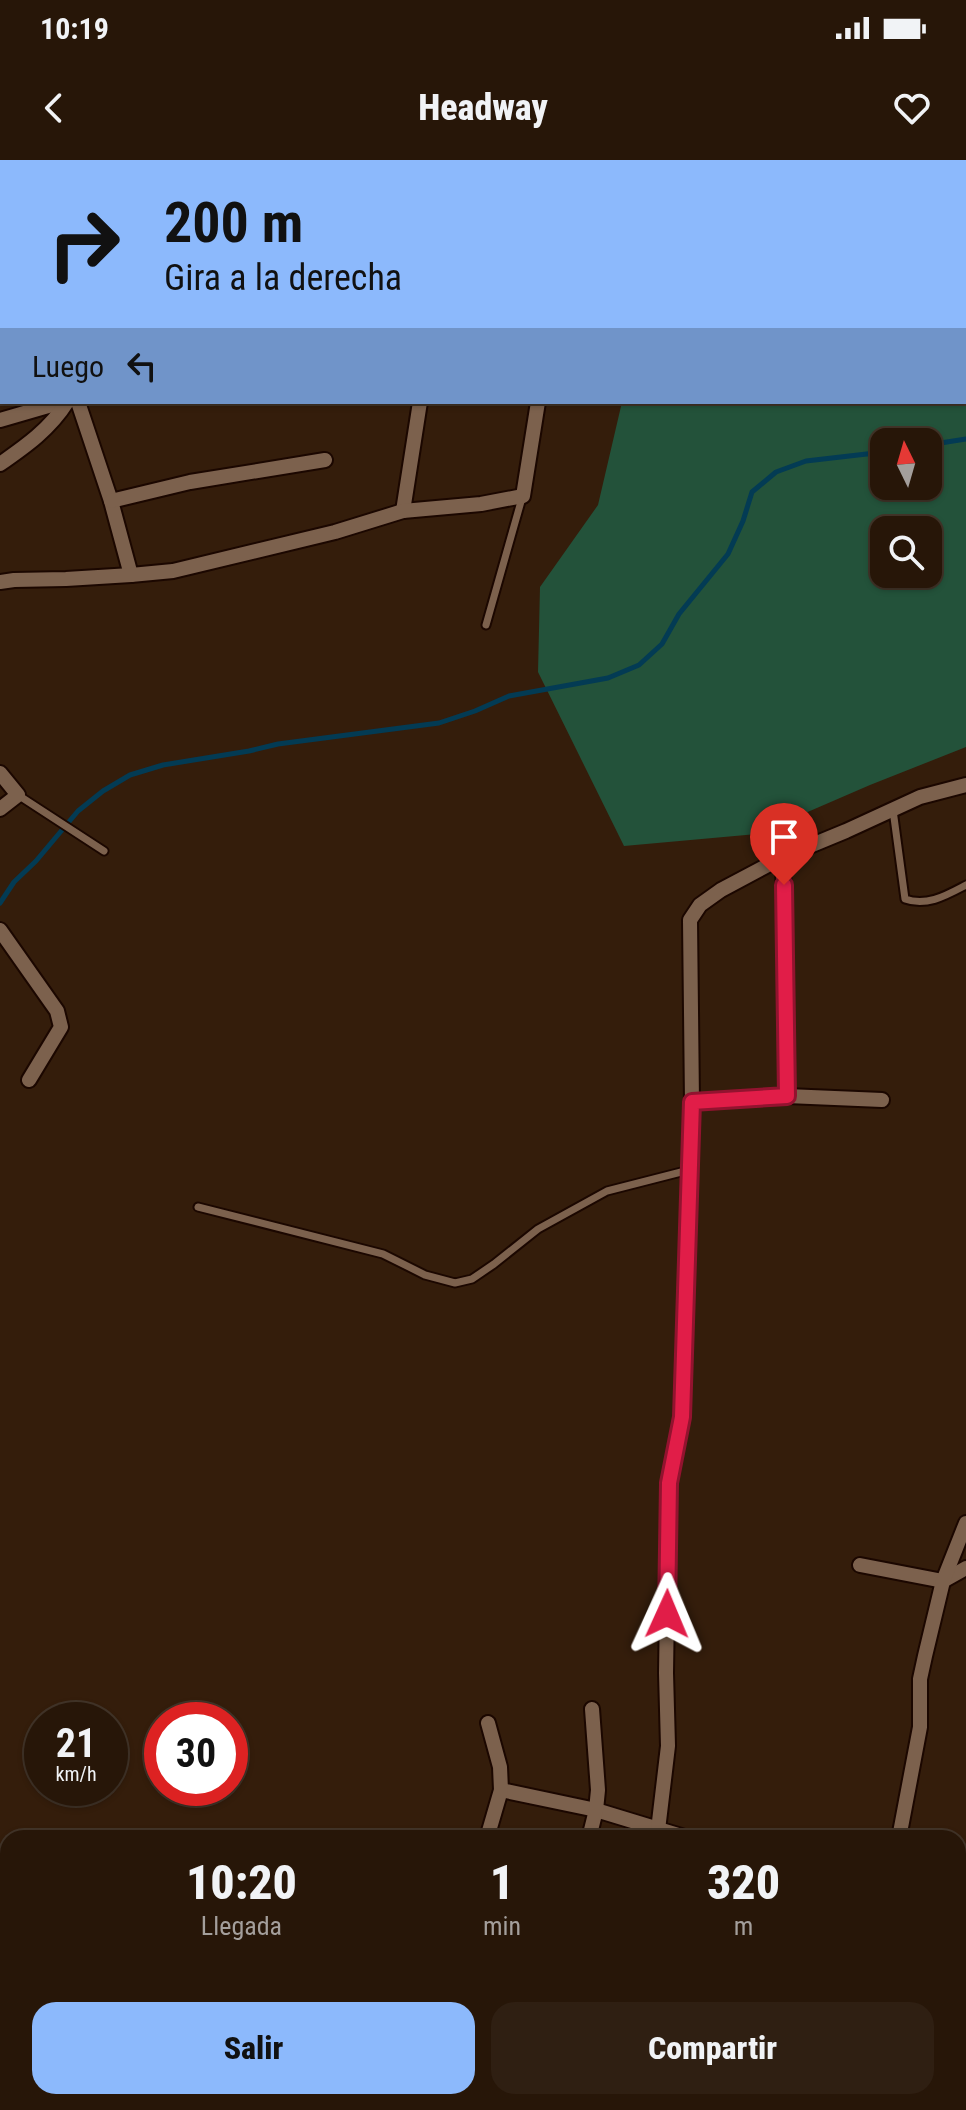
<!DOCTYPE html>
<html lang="es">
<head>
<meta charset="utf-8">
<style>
  :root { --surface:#271608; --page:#2f1f12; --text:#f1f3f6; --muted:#a49f9c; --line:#433529; --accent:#8cb9fc }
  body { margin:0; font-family:"Roboto Condensed",sans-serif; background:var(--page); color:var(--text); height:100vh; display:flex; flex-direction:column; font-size:30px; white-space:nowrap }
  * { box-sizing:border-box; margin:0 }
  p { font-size:26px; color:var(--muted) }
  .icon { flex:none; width:44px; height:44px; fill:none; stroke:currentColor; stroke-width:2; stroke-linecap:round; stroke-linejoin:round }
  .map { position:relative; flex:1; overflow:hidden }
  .drawer { position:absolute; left:0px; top:1670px; width:966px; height:280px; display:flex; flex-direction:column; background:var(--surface); border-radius:24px 24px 0 0; box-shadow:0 2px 6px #0004,0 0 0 2px var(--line) }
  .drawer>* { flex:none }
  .guide { position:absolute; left:0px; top:0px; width:966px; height:244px; box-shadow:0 2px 6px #0004,0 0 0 2px var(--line); background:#8cb9fc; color:#111; overflow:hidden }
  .needle { width:52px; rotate:355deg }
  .fabs { position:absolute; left:870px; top:268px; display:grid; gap:16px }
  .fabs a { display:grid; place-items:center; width:72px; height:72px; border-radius:16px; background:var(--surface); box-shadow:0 2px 6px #0004,0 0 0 2px var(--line); font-size:40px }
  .speed { position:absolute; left:24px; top:1542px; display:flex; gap:16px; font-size:40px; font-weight:700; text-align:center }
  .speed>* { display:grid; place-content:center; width:104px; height:104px; border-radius:50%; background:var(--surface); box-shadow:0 2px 6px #0004,0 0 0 2px var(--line); line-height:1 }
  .speed small { font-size:20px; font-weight:400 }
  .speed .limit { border:12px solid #d22; background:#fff; color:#111 }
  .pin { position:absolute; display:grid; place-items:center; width:68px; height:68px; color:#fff; margin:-82px -34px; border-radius:50% 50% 50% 0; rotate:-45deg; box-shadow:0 0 8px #0007 }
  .pin .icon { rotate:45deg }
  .me { position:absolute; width:88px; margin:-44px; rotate:1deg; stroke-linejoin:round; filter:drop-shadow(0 0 6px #0008) }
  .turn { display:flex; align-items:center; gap:28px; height:168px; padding:0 32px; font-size:36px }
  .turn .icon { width:104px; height:104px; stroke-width:2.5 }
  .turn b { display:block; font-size:56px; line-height:68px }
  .then { display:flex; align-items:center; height:76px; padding:0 32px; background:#0003; gap:16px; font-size:30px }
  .eta { display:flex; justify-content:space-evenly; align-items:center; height:136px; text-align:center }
  .eta b { font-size:48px; font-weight:800; line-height:56px }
  .button { display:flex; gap:16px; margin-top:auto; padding:16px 32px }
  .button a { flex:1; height:92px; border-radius:24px; background:var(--accent); color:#111; font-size:32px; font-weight:800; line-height:92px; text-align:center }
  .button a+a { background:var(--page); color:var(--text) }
  .status { display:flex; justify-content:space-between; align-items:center; height:56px; padding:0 40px; background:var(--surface); direction:ltr }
  .status svg { height:22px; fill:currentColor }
  header { display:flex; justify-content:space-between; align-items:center; height:104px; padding:0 32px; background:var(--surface); font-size:36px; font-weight:800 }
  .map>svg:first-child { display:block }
</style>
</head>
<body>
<div class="status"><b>10:19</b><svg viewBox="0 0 49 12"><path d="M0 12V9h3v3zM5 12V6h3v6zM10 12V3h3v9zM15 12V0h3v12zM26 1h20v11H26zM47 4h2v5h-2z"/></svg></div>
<header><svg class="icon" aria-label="back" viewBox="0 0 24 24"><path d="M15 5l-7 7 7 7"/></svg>Headway<svg class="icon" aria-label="heart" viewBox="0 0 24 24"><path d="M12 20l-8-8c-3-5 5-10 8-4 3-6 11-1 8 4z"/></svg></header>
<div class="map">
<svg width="966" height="1950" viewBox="0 0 966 1950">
  <rect width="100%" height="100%" fill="#341d0b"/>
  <!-- green -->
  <path fill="#23523a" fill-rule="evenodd" d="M966 169V587L870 625 757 674 624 686 538 512 540 427 598 345 622 242H964V170ZM884 282H928V326H884ZM884 370H928V414H884Z"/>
  <!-- forest -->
  <polygon fill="#38694e" points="107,0 393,0 391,2 105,2"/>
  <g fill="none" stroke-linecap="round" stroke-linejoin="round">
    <!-- stream -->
    <g stroke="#033b54" stroke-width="5">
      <polyline points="928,285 966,279"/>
      <polyline points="0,743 14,722 36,701 78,651 103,631 130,615 163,605 249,591 278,584 439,563 475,551 509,536 608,518 639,505 662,484 679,454 728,394 743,361 752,332 776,312 806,301 884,292"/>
    </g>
    <defs>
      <g id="service">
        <polyline points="486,465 522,338"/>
        <polyline points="18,635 104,691"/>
        <path d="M893 650 905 739C927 747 947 735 966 725"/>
        <polyline points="198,1047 383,1094 425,1115 455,1123 472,1119 494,1104 538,1069 607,1031 689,1010"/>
      </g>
      <g id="minor">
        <polyline points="452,2 453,0"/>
        <polyline points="0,11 0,12"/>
        <polyline points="0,77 2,77"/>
        <polyline points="964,107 966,107"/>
        <polyline points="78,242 111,341 131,415"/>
        <polyline points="0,260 62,242"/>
        <path d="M0 304C26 286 50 269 67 242"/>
        <polyline points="111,341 190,322 325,300"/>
        <polyline points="403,351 420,242"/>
        <polyline points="0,422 14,420 66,419 131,415 173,411 335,372 403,351 481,344 523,336 538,242"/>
        <polyline points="0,613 18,635 0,649"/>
        <polyline points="0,770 57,851 61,867 29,920"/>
        <polyline points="787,936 882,940"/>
        <polyline points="692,942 690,760 700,745 721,730 783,697 846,671 920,637 966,625"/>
        <polyline points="860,1405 943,1421 966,1408"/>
        <polyline points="501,1630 596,1650 688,1678"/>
        <polyline points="658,1670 668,1586 666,1513 669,1323 682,1257 692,942 787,936 783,697"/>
        <polyline points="487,1678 501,1630 500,1607 488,1563"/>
        <polyline points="589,1678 596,1650 598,1630 592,1549"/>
        <polyline points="899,1678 920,1567 920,1519 925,1496 943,1421 966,1363"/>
        <polyline points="958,1763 966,1766"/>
        <polyline points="958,1839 966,1812"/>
        <polyline points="0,1914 8,1910"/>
        <polyline points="958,1942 966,1945"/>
        <polyline points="29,1950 45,1942"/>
        <polyline points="411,1950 413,1942"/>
        <polyline points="517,1950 519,1942"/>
        <polyline points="650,1950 650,1942"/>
        <polyline points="824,1950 826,1942"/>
      </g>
    </defs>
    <!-- service casing -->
    <use href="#service" stroke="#1b0700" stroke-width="11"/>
    <!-- minor casing -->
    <use href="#minor" stroke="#1b0700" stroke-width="18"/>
    <!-- service -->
    <use href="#service" stroke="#7c614d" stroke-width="7"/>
    <!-- minor -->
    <use href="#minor" stroke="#7c614d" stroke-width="14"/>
  </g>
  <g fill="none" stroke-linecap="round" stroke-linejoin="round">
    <defs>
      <polyline id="route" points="667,1454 669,1323 682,1257 692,942 787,936 784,725"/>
    </defs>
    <!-- route casing -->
    <use href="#route" stroke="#92132f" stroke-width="20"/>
    <!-- route -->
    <use href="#route" stroke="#e11d48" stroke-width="14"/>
  </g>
</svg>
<div class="fabs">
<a><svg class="needle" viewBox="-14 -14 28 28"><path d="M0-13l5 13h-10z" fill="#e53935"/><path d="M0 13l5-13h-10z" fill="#a49f9c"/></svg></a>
<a><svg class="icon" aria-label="search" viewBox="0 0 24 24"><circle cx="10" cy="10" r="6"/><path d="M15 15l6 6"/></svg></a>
</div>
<div class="speed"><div>21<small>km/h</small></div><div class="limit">30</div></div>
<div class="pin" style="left:784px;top:725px;background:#d93025"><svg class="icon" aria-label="arrive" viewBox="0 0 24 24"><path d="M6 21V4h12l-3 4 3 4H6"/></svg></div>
<svg class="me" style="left:667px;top:1454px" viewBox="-20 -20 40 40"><path d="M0-17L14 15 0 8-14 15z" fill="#e11d48" stroke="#fff" stroke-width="4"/></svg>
<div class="guide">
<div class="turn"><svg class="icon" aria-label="right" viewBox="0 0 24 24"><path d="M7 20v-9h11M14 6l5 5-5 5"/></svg><div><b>200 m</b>Gira a la derecha</div></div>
<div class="then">Luego<svg class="icon" aria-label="left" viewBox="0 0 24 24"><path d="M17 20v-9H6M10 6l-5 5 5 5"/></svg></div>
</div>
<section class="drawer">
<div class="eta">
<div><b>10:20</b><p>Llegada</p></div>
<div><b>1</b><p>min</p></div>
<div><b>320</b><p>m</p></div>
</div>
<div class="button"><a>Salir</a><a>Compartir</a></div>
</section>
</div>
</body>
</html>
